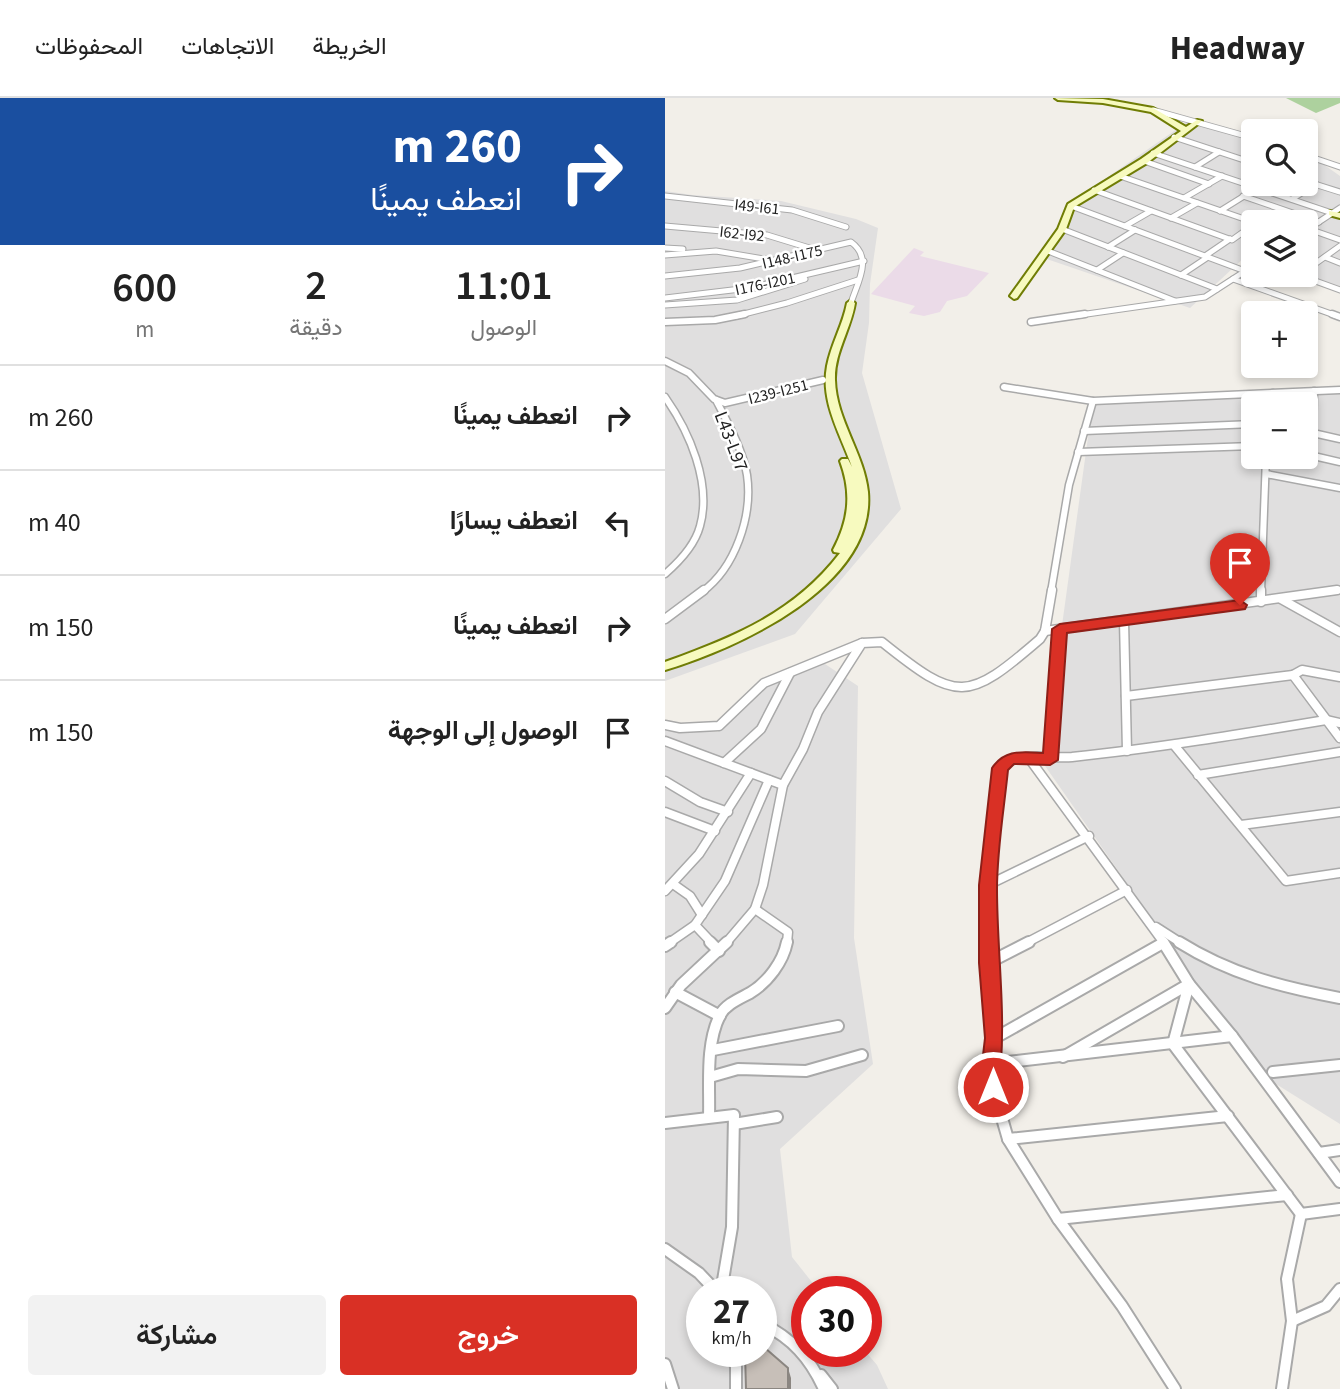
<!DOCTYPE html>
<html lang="ar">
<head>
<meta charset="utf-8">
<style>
  :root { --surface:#fff; --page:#f2f2f2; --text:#222; --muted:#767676; --line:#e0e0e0; --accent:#d93025 }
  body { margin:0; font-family:"Source Sans 3",Vazirmatn,sans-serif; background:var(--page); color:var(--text); direction:rtl; height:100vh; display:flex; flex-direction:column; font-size:26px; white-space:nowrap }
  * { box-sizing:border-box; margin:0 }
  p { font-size:23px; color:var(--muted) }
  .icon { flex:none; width:38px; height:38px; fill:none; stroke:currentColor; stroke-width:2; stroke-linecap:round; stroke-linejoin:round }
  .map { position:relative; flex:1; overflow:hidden; direction:ltr }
  .details { display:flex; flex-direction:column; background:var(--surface); width:665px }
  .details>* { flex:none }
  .guide { background:#1a4fa0; color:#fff; overflow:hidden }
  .tools { position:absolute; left:576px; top:21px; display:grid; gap:14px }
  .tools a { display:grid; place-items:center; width:77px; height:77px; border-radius:7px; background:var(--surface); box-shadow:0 4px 10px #0003; font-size:35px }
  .speed { position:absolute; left:21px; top:1178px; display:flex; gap:14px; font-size:35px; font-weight:700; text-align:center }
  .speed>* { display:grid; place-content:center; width:91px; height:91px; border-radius:50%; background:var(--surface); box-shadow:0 4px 10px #0003; line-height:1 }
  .speed small { font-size:18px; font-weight:400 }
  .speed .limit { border:10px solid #d22; background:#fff; color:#111 }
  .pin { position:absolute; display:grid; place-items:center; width:60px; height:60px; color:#fff; margin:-72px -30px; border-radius:50% 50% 50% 0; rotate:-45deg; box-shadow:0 0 7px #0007 }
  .pin .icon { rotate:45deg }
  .me { position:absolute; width:77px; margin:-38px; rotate:0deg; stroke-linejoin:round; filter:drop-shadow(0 0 5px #0008) }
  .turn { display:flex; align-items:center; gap:24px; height:147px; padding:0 28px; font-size:32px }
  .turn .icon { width:91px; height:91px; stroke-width:2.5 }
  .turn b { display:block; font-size:49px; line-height:60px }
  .eta { display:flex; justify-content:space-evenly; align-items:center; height:119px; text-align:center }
  .eta b { font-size:42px; font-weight:600; line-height:49px }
  .cta { display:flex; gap:14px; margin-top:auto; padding:14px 28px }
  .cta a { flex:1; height:80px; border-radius:7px; background:var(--accent); color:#fff; font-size:28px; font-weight:600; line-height:80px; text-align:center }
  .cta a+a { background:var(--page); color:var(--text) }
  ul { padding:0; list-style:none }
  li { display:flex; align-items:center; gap:21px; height:105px; padding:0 28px; border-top:2px solid var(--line) }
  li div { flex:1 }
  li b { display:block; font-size:26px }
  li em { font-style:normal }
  header { display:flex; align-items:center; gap:42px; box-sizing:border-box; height:98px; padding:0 35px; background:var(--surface); border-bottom:2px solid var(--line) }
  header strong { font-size:33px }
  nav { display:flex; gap:38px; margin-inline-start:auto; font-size:24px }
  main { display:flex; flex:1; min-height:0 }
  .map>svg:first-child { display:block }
</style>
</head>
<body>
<header>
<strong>Headway</strong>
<nav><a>الخريطة</a><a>الاتجاهات</a><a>المحفوظات</a></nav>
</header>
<main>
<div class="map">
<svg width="675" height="1291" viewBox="0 0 675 1291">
  <rect width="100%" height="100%" fill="#f2efe9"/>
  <!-- residential -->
  <g fill="#e0dfdf" fill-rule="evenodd">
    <polygon points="525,22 588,41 588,86 640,86 641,58 651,61 675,78 675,193 640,177 640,124 588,124 588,160 581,158 525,210 373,158 427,90"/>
    <polygon points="0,93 27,97 116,103 191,121 213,130 205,186 204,225 197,275 236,411 130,536 0,583"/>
    <path d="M675 292V1026L595 976 378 665 428 303ZM588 306H640V359H588Z"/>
    <path d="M151 560 193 588 189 840 208 966 115 1051 127 1159 154 1193 142 1194V1253H200L212 1267 223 1291H0V631L53 634 100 579ZM37 1194H96V1253H37Z"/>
  </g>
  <!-- industrial -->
  <polygon fill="#ebdbe8" points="249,150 259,154 255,158 324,175 302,198 282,203 275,214 259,218 244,215 250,208 206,196"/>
  <!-- forest -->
  <polygon fill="#add19e" points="621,0 675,0 675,5 651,15"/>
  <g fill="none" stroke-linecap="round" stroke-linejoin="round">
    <defs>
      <g id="street-far3">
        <polyline points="488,12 588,40"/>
        <polyline points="509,39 588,65"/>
        <polyline points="488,55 667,115"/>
        <polyline points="640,57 675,69"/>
        <polyline points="479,63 544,86"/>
        <polyline points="530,69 554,54"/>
        <polyline points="455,78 588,124"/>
        <polyline points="640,83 675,94"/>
        <polyline points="429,92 567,142 588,127"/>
        <polyline points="0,98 127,112 181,129"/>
        <polyline points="578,98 654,124"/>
        <polyline points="519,100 557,78"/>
        <polyline points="627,101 651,86"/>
        <polyline points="406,108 580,173"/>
        <polyline points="555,113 592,90"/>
        <polyline points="506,120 532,105"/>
        <polyline points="0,128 102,137 151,152"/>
        <polyline points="460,128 486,113"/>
        <polyline points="397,131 552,191"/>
        <polyline points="644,131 675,142"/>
        <polyline points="640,133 675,110"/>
        <polyline points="443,149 470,132"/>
        <polyline points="0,150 18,151"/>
        <polyline points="383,153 510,203"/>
        <polyline points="0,157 51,153 105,162"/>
        <polyline points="540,158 565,141"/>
        <polyline points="660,159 675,165"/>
        <polyline points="432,172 458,155"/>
        <polyline points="640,173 675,148"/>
        <polyline points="516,177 543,159"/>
        <polyline points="634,177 675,192"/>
        <path d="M0 178 75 170 186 144C208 160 193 183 186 205"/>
        <polyline points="568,181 672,218"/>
        <polyline points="0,200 84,190 199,163"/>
        <polyline points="0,207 72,202 140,181"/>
        <polyline points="71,218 122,205 193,182"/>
        <polyline points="408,218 540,199 588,168"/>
      </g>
      <g id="street-far2">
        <polyline points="667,216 675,219"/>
        <polyline points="0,224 50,222 80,216"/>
        <polyline points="366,224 420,216"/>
        <polyline points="0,263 24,275 49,301 60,305 158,282"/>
        <polyline points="339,289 428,303 675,292"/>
        <path d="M0 299C24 333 47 385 35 428 30 447 15 463 0 476"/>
        <polyline points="607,306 608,295"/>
        <polyline points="419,333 588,326"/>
        <polyline points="648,335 675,341"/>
        <polyline points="413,354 588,348"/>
        <polyline points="640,356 675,364"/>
        <polyline points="643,357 648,335 649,293"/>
        <polyline points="601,376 675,390"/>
        <path d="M37 494C70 470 88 418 82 377 78 352 63 325 51 302"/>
        <polyline points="386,494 404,387 428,303"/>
        <polyline points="596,494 601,359"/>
        <polyline points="660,494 675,492"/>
      </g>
      <g id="street-far1">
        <polyline points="616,501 675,534"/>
        <polyline points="596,504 596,492"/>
        <polyline points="0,521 39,492"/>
        <polyline points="459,523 462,653"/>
        <polyline points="380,533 672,492"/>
        <polyline points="675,579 637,572 628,577 675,640"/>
        <polyline points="461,598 628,577"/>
        <polyline points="0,627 15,630 54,628 99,585 197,545"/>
        <polyline points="0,643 118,687"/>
        <polyline points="509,647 621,783 675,775"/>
        <polyline points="363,659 499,845"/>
        <polyline points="385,661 395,531"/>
        <polyline points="59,665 96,631 125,575"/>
        <polyline points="533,677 675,654"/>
        <polyline points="0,683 35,704 63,714"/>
        <polyline points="0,714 50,733"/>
        <polyline points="576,727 675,714"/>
        <polyline points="8,786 25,798 37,817"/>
        <polyline points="323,787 424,738"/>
        <polyline points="0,793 34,756 86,675"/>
        <polyline points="90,811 123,834 122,845"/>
        <polyline points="30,827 47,845"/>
        <polyline points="491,829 516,845"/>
        <polyline points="4,845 30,827 60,783 104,682"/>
        <path d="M61 845 90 811 98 787 118 687 138 651 153 614 197 545 217 544C293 605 302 604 375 541L380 533 387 492"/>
        <path d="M323 845V787L335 670C354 652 383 661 407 659 492 650 577 636 661 622L675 625"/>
        <polyline points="361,845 462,792"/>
      </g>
      <g id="street">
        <polyline points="45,844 54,853"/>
        <polyline points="323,844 330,940 328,989 343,1041 393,1121 457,1208 510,1291"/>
        <polyline points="498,844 524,886 567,938 675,1084"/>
        <path d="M514 844C565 876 616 889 675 900"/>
        <polyline points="0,848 6,844"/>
        <polyline points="323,865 364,844"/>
        <polyline points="10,894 55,918"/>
        <polyline points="0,910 16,887 62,844"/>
        <polyline points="330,940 498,845"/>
        <polyline points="48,952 173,928"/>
        <polyline points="398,959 524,886 508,946 636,1116"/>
        <polyline points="326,966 567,938"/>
        <polyline points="608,974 675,967"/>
        <polyline points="45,979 73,971 141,973 197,957"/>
        <path d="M44 1019C45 987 40 947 55 917 61 906 74 901 85 895 103 884 118 864 122 844"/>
        <polyline points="0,1025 69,1017 67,1129 56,1194"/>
        <polyline points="69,1026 112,1019"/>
        <polyline points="343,1041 563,1018"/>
        <polyline points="654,1055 675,1052"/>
        <polyline points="636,1116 675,1111"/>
        <polyline points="393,1121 622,1097"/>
        <polyline points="0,1151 34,1175 52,1194"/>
        <polyline points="627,1223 661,1208 675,1191"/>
        <path d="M96 1225C127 1240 145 1260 159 1291"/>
        <polyline points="67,1253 71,1269 71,1291"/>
        <polyline points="0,1266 8,1291"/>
        <polyline points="156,1277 167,1291"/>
        <polyline points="617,1291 627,1223 622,1181 636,1116"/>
      </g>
      <g id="secondary">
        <polygon points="390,0 438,1 488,10 521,29 532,22 537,23 482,65 409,109 401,131 352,200 349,201 345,198 393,131 403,106 476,61 516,33 486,14 438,5 393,2"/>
        <polygon points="664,113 675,115 675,120 664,117"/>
        <path d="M186 202 190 205C186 231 169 255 170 282 171 322 199 355 203 394 211 488 73 550 0 572V564C69 539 129 515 175 455L169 454 168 452C184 422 187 395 175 363L177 361H183L187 369C176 337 155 304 162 268 166 246 178 227 182 205Z"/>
      </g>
    </defs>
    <!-- street-far3 casing -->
    <use href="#street-far3" stroke="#a9a9a9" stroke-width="7"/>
    <!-- street-far2 casing -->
    <use href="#street-far2" stroke="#a9a9a9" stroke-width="9"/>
    <!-- street-far1 casing -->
    <use href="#street-far1" stroke="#a9a9a9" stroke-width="11"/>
    <!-- street casing -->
    <use href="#street" stroke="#a9a9a9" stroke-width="14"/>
    <!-- secondary casing -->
    <use href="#secondary" stroke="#707d05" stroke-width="4"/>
    <!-- street-far3 -->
    <use href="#street-far3" stroke="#fff" stroke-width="5"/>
    <!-- street-far2 -->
    <use href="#street-far2" stroke="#fff" stroke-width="6"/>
    <!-- street-far1 -->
    <use href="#street-far1" stroke="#fff" stroke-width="8"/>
    <!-- street -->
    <use href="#street" stroke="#fff" stroke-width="10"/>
    <!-- secondary -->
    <use href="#secondary" fill="#f7fabf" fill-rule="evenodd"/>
  </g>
  <!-- shaded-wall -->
  <polygon fill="#8b8681" points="123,1270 126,1280 126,1291 123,1291"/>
  <!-- building -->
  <polygon fill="#c7bfb8" stroke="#8b8681" stroke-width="2" points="100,1250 123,1270 123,1291 81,1291 80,1255 87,1253 96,1253 96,1251"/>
  <!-- route -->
  <path fill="#d93025" stroke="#8d1f18" stroke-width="2" d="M575 502 582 507 580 511 402 535 393 662 385 667 349 666 343 672C339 711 332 752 332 791 332 849 340 907 336 964 336 975 339 985 335 996L328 998 321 996 317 966 320 940 314 865V787L327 670C340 651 356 654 378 655L387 531 395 526Z"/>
  <g text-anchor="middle" stroke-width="5" stroke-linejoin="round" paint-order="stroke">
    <!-- far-street labels -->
    <g font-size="16" fill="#222" stroke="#fff">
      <text transform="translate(92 108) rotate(6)" y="6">I49-I61</text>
      <text transform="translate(77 135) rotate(6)" y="6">I62-I92</text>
      <text transform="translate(127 158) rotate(-13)" y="6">I148-I175</text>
      <text transform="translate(100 185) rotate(-12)" y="6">I176-I201</text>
      <text transform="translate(113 293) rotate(-14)" y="6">I239-I251</text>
    </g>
    <!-- street labels -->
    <g font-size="19" fill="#222" stroke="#fff">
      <text transform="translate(67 343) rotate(69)" y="7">L43-L97</text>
    </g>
  </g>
</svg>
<div class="tools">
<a><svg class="icon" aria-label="search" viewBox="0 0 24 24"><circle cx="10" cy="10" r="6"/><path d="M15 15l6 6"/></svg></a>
<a><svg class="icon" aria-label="layers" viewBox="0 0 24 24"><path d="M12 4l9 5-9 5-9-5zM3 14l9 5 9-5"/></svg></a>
<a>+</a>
<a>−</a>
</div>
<div class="speed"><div>27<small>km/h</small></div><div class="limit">30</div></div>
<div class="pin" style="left:575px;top:507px;background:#d93025"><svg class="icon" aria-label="arrive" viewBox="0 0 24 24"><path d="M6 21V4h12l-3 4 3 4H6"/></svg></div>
<svg class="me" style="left:328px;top:989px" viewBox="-20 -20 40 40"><circle r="17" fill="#d93025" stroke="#fff" stroke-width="3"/><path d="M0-11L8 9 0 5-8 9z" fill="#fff"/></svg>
</div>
<section class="details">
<div class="guide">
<div class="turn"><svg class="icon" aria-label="right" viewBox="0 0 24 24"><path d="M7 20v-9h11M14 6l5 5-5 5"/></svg><div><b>260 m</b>انعطف يمينًا</div></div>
</div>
<div class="eta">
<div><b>11:01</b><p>الوصول</p></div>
<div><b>2</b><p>دقيقة</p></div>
<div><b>600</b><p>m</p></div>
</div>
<ul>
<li><svg class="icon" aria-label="right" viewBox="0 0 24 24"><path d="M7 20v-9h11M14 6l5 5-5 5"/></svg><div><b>انعطف يمينًا</b></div><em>260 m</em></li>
<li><svg class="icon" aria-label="left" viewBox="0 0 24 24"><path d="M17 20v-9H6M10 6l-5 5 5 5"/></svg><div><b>انعطف يسارًا</b></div><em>40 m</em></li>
<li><svg class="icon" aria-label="right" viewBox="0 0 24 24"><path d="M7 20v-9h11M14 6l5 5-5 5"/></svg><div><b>انعطف يمينًا</b></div><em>150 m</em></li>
<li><svg class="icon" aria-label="arrive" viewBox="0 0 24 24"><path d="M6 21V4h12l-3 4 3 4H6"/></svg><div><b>الوصول إلى الوجهة</b></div><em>150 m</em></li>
</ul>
<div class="cta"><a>خروج</a><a>مشاركة</a></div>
</section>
</main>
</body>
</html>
